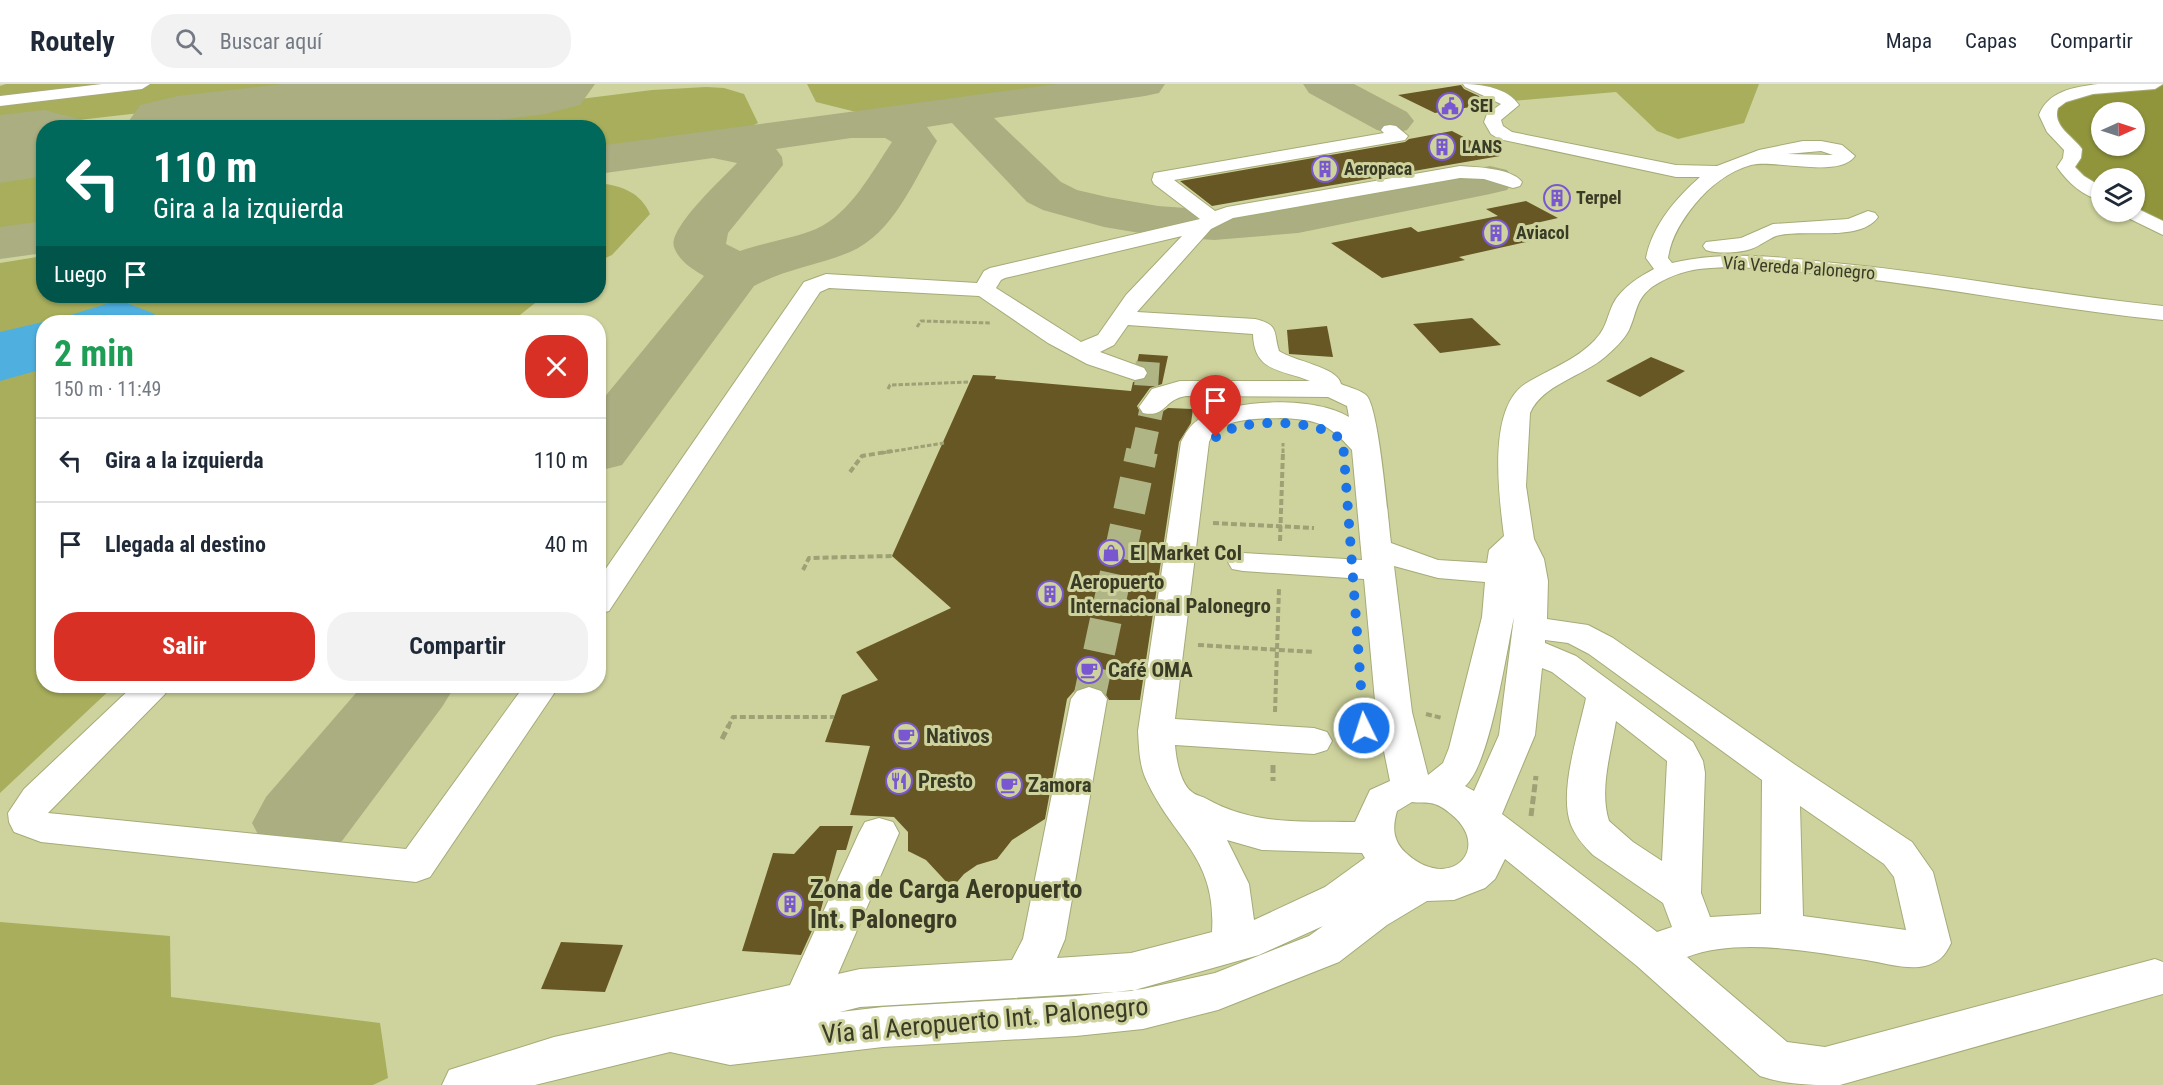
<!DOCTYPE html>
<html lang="es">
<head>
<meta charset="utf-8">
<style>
  :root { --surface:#fff; --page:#f2f2f3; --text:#1f2937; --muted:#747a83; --line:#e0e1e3; --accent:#d93025 }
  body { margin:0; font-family:"Roboto Condensed",sans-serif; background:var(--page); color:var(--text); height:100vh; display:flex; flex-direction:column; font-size:22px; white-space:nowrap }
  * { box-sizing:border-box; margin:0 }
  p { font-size:20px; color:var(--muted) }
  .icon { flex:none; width:33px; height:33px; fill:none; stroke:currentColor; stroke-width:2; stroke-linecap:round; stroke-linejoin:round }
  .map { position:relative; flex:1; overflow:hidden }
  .drawer { position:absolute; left:36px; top:231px; width:570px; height:378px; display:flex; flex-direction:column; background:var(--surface); border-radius:24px; box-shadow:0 2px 4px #0004 }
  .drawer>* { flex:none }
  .banner { position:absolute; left:36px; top:36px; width:570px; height:183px; border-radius:24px; box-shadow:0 2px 4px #0004; background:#00695c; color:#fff; overflow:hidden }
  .needle { width:39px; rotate:87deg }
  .fabs { position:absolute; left:2091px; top:18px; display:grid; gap:12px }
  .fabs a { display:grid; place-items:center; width:54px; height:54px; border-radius:50%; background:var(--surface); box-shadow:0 2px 4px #0004; font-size:30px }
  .pin { position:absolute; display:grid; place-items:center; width:51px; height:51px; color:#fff; margin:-62px -26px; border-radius:50% 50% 50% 0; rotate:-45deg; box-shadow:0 0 6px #0007 }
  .pin .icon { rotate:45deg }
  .me { position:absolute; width:66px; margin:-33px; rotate:356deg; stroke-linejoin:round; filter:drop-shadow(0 0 4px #0008) }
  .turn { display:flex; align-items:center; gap:21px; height:126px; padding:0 18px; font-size:27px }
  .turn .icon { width:78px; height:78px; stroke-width:2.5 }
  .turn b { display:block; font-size:42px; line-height:51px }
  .then { display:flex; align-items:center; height:57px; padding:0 18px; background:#0003; gap:12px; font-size:22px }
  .round { display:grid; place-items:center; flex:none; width:63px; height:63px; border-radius:24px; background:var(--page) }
  .overview { display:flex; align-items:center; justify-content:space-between; height:102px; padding:0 18px }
  h1 { font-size:36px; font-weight:700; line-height:45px; color:#1e9e55 }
  .button { display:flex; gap:12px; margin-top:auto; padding:12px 18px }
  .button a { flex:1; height:69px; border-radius:24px; background:var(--accent); color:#fff; font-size:24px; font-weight:700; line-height:69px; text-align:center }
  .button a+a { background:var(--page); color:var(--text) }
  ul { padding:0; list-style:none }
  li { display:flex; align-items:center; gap:18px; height:84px; padding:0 18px; border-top:2px solid var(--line) }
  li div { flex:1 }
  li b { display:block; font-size:22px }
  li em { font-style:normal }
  header { display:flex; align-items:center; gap:36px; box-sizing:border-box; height:84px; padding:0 30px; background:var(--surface); border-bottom:2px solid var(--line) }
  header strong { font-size:28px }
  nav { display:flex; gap:33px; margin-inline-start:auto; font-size:21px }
  .search { width:420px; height:54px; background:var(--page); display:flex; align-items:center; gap:15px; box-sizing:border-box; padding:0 21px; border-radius:24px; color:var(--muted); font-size:22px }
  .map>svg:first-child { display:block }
</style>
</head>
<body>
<header>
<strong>Routely</strong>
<div class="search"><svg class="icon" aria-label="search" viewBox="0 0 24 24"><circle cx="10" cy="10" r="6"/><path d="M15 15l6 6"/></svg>Buscar aquí</div>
<nav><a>Mapa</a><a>Capas</a><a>Compartir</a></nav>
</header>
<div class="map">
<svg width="2163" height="1001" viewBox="0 0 2163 1001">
  <rect width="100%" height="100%" fill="#ced39d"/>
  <!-- green -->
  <g fill="#a8ae5c">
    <polygon points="6,0 393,0 0,45 0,2"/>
    <polygon points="807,0 1079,0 876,28 856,28 816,18"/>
    <polygon points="1480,0 1759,0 1744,39 1678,55 1657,47 1616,8 1512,17"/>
    <polygon points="706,3 724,4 744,10 758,39 748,44 599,65 598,44 355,43 652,6"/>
    <polygon points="43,82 43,139 0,145 0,88"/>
    <path d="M599 99C622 102 640 108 650 130L612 171 599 177Z"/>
    <polygon points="43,172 44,212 544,212 511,238 44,238 44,602 114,602 0,709 0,179"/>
    <polygon points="0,838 170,852 171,913 380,939 388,994 373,1001 0,1001"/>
  </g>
  <!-- forest -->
  <path fill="#90953c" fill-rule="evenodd" d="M2163 0V147L2130 128H2134V94H2102L2101 110 2073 91V74L2047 24 2053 17 2115 3ZM2102 28H2134V62H2102Z"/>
  <!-- water -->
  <polygon fill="#4fb0df" points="119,216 155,230 149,238 44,238 43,285 0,297 0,248 64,233"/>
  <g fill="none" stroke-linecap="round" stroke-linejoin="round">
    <!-- taxiway -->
    <g fill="#aaae80" fill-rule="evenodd">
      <path d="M1056 0H1165L1159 9 1145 12 994 34 1061 98 1077 106 1107 113 1158 122 1214 126 1298 119 1490 82 1507 86 1514 96 1507 106 1490 110 1298 149 1214 156 1158 152 1104 143 1043 126 1027 118 952 39 927 43 937 57C915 95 893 150 850 168 819 181 785 185 754 202L622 381 598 387V321L704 192C692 185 679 177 674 163 668 144 723 94 737 79L713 74 598 90V62ZM851 54H885L892 58C871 89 851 129 816 145 792 155 765 158 740 167L726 160 728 149 783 81 782 73 776 65Z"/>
      <polygon points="1303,0 1354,0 1407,28 1414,37 1407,46 1392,50 1377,46 1309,9"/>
      <polygon points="44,137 44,169 0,175 0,143"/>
      <polygon points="362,602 455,602 442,623 336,765 301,776 266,765 252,739 266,713"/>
    </g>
    <!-- runway -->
    <g fill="#aaae80" fill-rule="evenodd">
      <polygon points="281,0 595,0 580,21 545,30 437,44 124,44 140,21 178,12"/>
      <polygon points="44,26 83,36 89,44 44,44 44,92 0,99 0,31"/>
    </g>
  </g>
  <!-- building -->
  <g fill="#675725">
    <polygon points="1461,1 1464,5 1494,19 1435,29 1398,11"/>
    <polygon points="1452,47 1500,72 1212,122 1180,97 1405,58 1409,55"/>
    <polygon points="1526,117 1558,134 1518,143 1540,155 1459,173 1465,176 1382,194 1331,159 1411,143 1418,148 1498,132 1486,125"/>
    <polygon points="1472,234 1501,261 1440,269 1413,240"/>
    <polygon points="1327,242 1333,273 1289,270 1287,246"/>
    <polygon points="1139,270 1168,272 1162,300 1150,304 1137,322 1141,330 1157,331 1168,324 1193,325 1191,339 1179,358 1140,616 1109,616 1103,606 1090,601 1075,606 1067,615 1045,735 1012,756 997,775 977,781 964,790 952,804 926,776 908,767 908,748 894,733 850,731 870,662 825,658 842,611 878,596 856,568 951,524 892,472 973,291 996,292 995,295 1131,307 1133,298 1144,296 1149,290 1146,283 1137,279"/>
    <polygon points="1651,273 1685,287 1640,313 1606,297"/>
    <polygon points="820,742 853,742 846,766 837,766 820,829 801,871 742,867 773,769 794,770"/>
    <polygon points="561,858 623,861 605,908 541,905"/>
  </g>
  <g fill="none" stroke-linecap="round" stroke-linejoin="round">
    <!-- minor-tunnel-far1 -->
    <g stroke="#b0b585" stroke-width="24" stroke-dasharray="24 12" stroke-linecap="butt">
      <polyline points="1135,289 1164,291"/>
      <polyline points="1142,369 1152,323"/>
    </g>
    <!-- minor-tunnel -->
    <polyline stroke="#b0b585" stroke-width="32" stroke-dasharray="32 16" stroke-linecap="butt" points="1089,615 1142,367"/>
    <defs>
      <g id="minor">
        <polygon points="102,0 150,0 142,5 0,22 0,12"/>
        <path d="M1463 0C1482 0 1508 4 1519 21L1501 36 1503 42 1512 48 1676 81 1717 82 1759 66 1803 57H1821L1842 61 1855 72C1839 95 1776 75 1751 81 1729 87 1709 103 1695 120 1682 136 1671 153 1668 174L1672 179C1725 166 1780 173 1834 179 1944 189 2053 211 2163 222V236C2051 225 1941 202 1830 191 1787 187 1742 180 1699 185 1683 187 1665 194 1652 203 1635 216 1637 229 1629 246 1624 256 1613 266 1605 273 1582 293 1543 300 1530 329L1526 402 1534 455 1544 475 1548 497 1547 535 1588 541 1613 554 1794 680 1912 758 1933 788 1951 859C1945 872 1939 878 1925 882 1907 886 1884 879 1866 876 1813 868 1739 853 1687 873L1787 958 1825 963 2155 875 2163 878V910L1840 1001C1812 1001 1786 1001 1760 992L1637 882 1505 775 1495 795 1485 804 1454 816 1427 817 1387 841 1339 878 1218 926 1143 945 1076 952 883 963 730 981 670 968 535 1001H442L449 986 554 953 790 901 859 749 865 738 879 734 893 738 899 749 838 890 860 885 1012 876 1023 855 1071 615 1077 607 1089 603 1101 607 1107 615 1065 855 1057 874 1131 869 1212 848C1217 771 1172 755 1145 693 1139 678 1139 663 1138 647L1181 358C1185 350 1190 341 1198 336 1231 314 1315 312 1349 333L1347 322 1328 313 1186 312C1164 315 1166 334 1143 329L1139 323 1152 305 1180 297H1310C1282 285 1254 289 1253 250L1128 241 1114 261 1100 268 1144 284 1147 289 1144 294 1135 296 1087 280 1048 259 979 212 829 204 820 208 609 527 598 530V496L804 198 826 190 977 199 984 187 990 184 1200 135 1154 100 1152 96 1154 89 1384 49 1381 46 1384 42 1390 41 1396 42 1408 52 1405 56 1174 96 1215 127 1227 123 1460 82C1476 83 1512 84 1522 98L1520 102 1513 104 1484 95 1460 94 1233 134 1211 145 1137 228 1255 235C1280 241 1273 248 1279 267 1293 277 1338 283 1341 300 1348 303 1360 306 1366 311 1379 322 1388 436 1391 459L1438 476 1487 479 1489 466 1504 452C1499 412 1487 325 1525 300 1549 285 1575 277 1595 256 1607 243 1606 235 1613 220 1621 204 1639 193 1654 185L1646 174C1652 142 1676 114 1700 93H1676L1499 55 1491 50 1484 38 1487 30 1501 20 1465 3ZM1821 67 1833 71 1787 70ZM1182 152 1126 211 1098 251 1081 258 996 204 1001 196 1005 194ZM1284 334C1318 336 1329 340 1352 366L1362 476 1243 469 1232 471 1228 478 1232 485 1243 487 1364 495 1376 628 1390 697 1370 706 1355 738C1301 737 1254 742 1205 714 1201 712 1195 711 1192 708 1180 700 1176 674 1175 661L1314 670 1327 666 1332 657 1327 648 1314 644 1175 635 1209 358C1219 332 1261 335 1284 334ZM1394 482 1438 494 1485 498 1482 533 1449 664 1443 679 1428 691 1412 628ZM1514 533 1499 651 1474 707 1465 702C1490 681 1506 569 1514 533ZM1545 556 1568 559 1589 570 1762 696 1761 830 1710 833 1701 809 1705 689 1703 677 1693 658 1576 572 1545 559ZM1542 584 1552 588 1586 614C1579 648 1558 708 1571 741 1576 753 1584 762 1593 771L1663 819 1672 843 1657 848 1502 730 1535 651ZM1616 637 1667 677 1662 777 1633 758 1609 737C1599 706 1611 668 1616 637ZM1412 718C1418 719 1424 718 1430 719 1438 720 1445 725 1451 730 1494 765 1449 809 1406 769 1393 757 1392 744 1397 727ZM1800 722 1884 780 1894 793 1906 846 1803 832ZM1227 756 1262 766 1362 769 1365 774 1325 803 1254 836 1249 800ZM1323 842 1309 852 1215 889 1143 905 1076 912 883 923 840 928 860 923 1131 907 1259 871Z"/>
        <path d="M2098 0H2163L2155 5 2093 10 2066 18 2058 24C2052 42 2073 52 2082 65L2081 74 2075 83 2084 92 2102 103V117C2083 112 2068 99 2057 83L2063 74 2064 66 2047 48 2039 31C2048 7 2074 3 2098 0Z"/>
        <polygon points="2134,123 2163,137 2163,151 2124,132 2121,128 2134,128"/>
        <path d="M1868 127 1875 129 1878 133C1860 159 1803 144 1776 152 1768 155 1760 162 1751 165 1739 169 1718 170 1706 166L1703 162 1706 158 1741 154 1773 140 1848 135Z"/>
        <polygon points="133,602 170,602 165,610 48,729 406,765 524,602 559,602 430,793 416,798 41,758 14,748 9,738 8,729 24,705"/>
      </g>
    </defs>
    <!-- minor casing -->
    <use href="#minor" stroke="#a6ab77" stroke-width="2"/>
    <!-- path-far2 -->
    <g stroke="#9da175" stroke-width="3" stroke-dasharray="4.5 2" stroke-linecap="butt">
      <polyline points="917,243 921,237 991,239"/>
      <polyline points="888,305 890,301 970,298"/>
      <polyline points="882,369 944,359"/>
      <polyline points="1283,369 1283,359"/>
    </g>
    <!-- path-far1 -->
    <g stroke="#9da175" stroke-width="4" stroke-dasharray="6 3" stroke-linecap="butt">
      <polyline points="850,388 862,372 892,367"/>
      <polyline points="1213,439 1314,444"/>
      <polyline points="1280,457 1283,367"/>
      <polyline points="803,486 809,474 892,472"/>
      <polyline points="1198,561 1314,568"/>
      <polyline points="1275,628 1279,504"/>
      <polyline points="1426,630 1442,634"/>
      <polyline points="728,643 733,633 834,633"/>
    </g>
    <!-- path -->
    <g stroke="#9da175" stroke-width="5" stroke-dasharray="8 4" stroke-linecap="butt">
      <polyline points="722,655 729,641"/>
      <polyline points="1273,681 1273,697"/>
      <polyline points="1531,732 1536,692"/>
    </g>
    <!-- minor -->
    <use href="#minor" fill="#fff" fill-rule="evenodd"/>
  </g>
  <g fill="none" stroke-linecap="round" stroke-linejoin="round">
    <!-- route -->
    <path stroke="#1a73e8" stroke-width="10" stroke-dasharray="0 18" d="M1216 353C1238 333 1325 334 1343 358L1364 644"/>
  </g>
  <!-- icons -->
  <defs>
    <symbol id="civic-ring" viewBox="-11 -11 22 22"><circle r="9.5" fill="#ced39d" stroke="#7957d0" stroke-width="1.5"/><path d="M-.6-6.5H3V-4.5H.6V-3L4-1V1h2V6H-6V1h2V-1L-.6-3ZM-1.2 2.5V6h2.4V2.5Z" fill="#7957d0"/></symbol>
    <symbol id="building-ring" viewBox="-11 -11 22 22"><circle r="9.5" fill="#ced39d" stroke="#7957d0" stroke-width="1.5"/><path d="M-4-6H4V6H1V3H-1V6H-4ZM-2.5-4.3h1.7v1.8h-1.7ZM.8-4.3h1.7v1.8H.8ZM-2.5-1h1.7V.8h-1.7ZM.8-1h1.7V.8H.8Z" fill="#7957d0"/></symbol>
    <symbol id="shop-ring" viewBox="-11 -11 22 22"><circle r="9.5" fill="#ced39d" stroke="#7957d0" stroke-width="1.5"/><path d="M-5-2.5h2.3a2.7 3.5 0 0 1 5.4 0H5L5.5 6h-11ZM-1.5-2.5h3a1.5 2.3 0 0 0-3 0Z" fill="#7957d0"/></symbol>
    <symbol id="cafe-ring" viewBox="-11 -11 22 22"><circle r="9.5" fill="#ced39d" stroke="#7957d0" stroke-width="1.5"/><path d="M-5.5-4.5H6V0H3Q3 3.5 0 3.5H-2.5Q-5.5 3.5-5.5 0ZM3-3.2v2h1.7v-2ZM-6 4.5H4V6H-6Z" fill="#7957d0"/></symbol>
    <symbol id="restaurant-ring" viewBox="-11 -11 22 22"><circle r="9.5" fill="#ced39d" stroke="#7957d0" stroke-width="1.5"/><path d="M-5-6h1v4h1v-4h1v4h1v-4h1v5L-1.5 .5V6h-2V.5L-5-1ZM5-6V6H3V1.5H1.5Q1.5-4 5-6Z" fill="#7957d0"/></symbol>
  </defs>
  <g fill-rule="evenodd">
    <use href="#civic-ring" x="1435" y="7" width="30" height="30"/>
    <use href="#building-ring" x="1427" y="48" width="30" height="30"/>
    <use href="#building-ring" x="1310" y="70" width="30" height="30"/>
    <use href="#building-ring" x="1542" y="99" width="30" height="30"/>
    <use href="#building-ring" x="1481" y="134" width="30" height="30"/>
    <use href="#shop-ring" x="1096" y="454" width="30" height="30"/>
    <use href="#building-ring" x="1035" y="495" width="30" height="30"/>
    <use href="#cafe-ring" x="1074" y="571" width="30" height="30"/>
    <use href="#cafe-ring" x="891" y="637" width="30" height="30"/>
    <use href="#restaurant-ring" x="884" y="682" width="30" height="30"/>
    <use href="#cafe-ring" x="994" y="686" width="30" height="30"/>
    <use href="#building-ring" x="775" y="805" width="30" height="30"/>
  </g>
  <g text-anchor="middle" stroke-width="6" stroke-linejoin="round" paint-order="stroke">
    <!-- far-poi labels -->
    <g font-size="18" font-weight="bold" fill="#393b25" stroke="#ced39d" text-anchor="start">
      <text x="1470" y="28">SEI</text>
      <text x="1462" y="69">LANS</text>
      <text x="1344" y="91">Aeropaca</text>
      <text x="1576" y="120">Terpel</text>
      <text x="1516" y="155">Aviacol</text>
    </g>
    <!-- far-street labels -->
    <g font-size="18" fill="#393b25" stroke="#ced39d">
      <text transform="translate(1799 184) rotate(4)" y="6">Vía Vereda Palonegro</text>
    </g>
    <!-- poi labels -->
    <g font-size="21" font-weight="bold" fill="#393b25" stroke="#ced39d" text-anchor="start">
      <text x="1130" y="476">El Market Col</text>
      <text x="1070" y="505">Aeropuerto<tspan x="1070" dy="24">Internacional Palonegro</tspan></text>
      <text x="1108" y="593">Café OMA</text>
      <text x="926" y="659">Nativos</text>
      <text x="918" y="704">Presto</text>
      <text x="1028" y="708">Zamora</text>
    </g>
    <!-- near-poi labels -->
    <g font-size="26" font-weight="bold" fill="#393b25" stroke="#ced39d" text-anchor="start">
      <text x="810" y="814">Zona de Carga Aeropuerto<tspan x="810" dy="30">Int. Palonegro</tspan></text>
    </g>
    <!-- near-street labels -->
    <g font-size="26" fill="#393b25" stroke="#ced39d">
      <text transform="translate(985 936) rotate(-5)" y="9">Vía al Aeropuerto Int. Palonegro</text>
    </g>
  </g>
</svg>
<div class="fabs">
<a><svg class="needle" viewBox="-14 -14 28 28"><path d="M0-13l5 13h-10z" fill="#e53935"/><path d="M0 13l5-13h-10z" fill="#747a83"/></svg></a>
<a><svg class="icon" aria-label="layers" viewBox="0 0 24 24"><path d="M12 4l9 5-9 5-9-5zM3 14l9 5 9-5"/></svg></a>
</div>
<div class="pin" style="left:1216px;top:353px;background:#d93025"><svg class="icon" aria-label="arrive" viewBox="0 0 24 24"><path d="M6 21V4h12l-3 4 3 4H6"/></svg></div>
<svg class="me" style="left:1364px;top:644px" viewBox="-20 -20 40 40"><circle r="17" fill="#1a73e8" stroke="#fff" stroke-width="3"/><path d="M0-11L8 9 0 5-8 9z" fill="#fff"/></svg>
<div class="banner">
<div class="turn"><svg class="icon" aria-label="left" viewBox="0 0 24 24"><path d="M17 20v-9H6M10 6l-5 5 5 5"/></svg><div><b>110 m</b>Gira a la izquierda</div></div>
<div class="then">Luego<svg class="icon" aria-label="arrive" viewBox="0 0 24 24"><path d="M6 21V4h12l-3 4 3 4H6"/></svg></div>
</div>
<section class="drawer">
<div class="overview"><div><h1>2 min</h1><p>150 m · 11:49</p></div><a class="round" style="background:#d93025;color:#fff"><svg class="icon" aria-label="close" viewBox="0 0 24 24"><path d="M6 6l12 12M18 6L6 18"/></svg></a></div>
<ul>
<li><svg class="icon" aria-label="left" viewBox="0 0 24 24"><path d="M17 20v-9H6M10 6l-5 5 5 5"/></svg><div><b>Gira a la izquierda</b></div><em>110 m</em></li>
<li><svg class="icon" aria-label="arrive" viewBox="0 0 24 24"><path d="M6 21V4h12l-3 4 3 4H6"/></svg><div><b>Llegada al destino</b></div><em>40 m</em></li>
</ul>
<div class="button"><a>Salir</a><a>Compartir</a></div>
</section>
</div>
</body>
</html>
